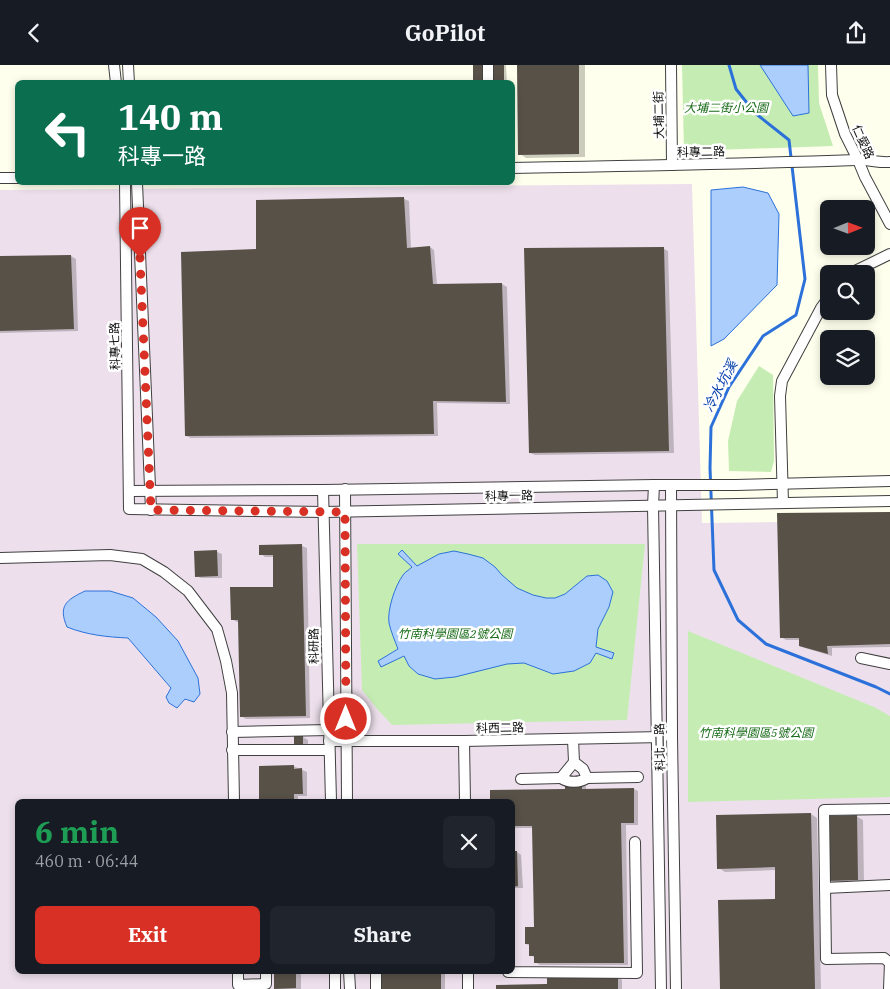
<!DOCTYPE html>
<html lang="en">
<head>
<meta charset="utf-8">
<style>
  :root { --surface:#171b24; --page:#20242c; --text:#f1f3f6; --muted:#9ea1a6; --accent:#d93025 }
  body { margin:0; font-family:"IBM Plex Serif","Noto Sans TC",serif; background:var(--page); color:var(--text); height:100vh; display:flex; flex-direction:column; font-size:19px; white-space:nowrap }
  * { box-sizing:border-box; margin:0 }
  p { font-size:16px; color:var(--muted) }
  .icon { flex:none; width:28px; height:28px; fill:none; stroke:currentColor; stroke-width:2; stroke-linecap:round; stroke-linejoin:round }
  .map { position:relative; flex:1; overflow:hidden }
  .panel { position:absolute; left:15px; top:734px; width:500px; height:175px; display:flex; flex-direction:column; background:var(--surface); border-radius:8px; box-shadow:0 2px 8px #0003 }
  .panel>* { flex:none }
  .guide { position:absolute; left:15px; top:15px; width:500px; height:105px; border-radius:8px; box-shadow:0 2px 8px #0003; background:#0b6e4f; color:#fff; overflow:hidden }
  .needle { width:32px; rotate:89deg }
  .controls { position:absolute; left:820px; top:135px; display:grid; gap:10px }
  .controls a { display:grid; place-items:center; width:55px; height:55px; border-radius:8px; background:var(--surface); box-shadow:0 2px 8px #0003; font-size:25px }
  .pin { position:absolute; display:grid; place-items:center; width:42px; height:42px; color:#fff; margin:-51px -21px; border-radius:50% 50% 50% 0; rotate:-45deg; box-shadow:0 0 5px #0007 }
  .pin .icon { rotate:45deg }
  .me { position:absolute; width:55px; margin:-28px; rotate:0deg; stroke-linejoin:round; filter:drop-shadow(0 0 4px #0008) }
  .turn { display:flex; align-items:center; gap:18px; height:105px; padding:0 20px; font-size:22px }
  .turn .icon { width:65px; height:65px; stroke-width:2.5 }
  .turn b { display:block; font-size:35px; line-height:42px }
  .round { display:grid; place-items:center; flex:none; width:52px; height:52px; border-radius:8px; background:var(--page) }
  .overview { display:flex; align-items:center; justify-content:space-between; height:85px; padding:0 20px }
  h1 { font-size:30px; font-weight:700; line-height:38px; color:#1e9e55 }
  .button { display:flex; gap:10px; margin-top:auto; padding:10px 20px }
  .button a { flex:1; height:58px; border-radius:8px; background:var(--accent); color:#fff; font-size:20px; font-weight:700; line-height:58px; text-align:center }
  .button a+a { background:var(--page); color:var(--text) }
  header { display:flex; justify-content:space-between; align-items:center; height:65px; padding:0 20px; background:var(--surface); font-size:22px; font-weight:700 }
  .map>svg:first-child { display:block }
</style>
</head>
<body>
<header><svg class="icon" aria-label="back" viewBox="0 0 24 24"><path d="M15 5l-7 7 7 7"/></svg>GoPilot<svg class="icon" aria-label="share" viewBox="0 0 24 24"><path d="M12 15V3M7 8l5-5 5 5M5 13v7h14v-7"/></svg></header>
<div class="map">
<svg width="890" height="924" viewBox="0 0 890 924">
  <rect width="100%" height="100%" fill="#ffffed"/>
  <!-- industrial -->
  <path fill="#ede0ec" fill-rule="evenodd" d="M692 119 702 458 780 457 890 476V924H0V125ZM18 736H512V906H18Z"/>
  <!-- green -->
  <g fill="#c5edb3">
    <polygon points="682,0 818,0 819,38 833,81 684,86"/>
    <polygon points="759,301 773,310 774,396 771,407 729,406 728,376 737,336"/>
    <polygon points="357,479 645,479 627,655 392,660 379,646 362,625"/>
    <polygon points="688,566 874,642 890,651 890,732 688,737"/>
  </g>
  <!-- water -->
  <g fill="#accefc" stroke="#2c71da">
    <polygon points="760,0 808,0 809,48 793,51"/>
    <polygon points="743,122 768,128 779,149 777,220 724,274 711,281 711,125"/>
    <path d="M402 485 417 501 439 489 454 486 468 489 483 493 495 502 502 510 517 523 533 530 546 533H555L565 529 587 511 598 510 607 516 613 527 609 542 598 564 596 582 614 588 612 594 596 588 590 598 574 606 553 609 524 598 507 599 455 612 435 614 418 609 409 601 404 591 381 602 378 596 398 584C395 576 391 567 389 558 387 545 395 521 403 510 405 507 409 505 412 502L398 489Z"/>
    <path d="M85 526H110L133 533 156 552 178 576 198 613 200 629 194 637 185 634 177 643 169 638 166 632 171 623 128 573C107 572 87 570 67 562 58 541 66 535 85 526Z"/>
  </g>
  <!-- shadow -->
  <g fill="#0003">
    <polygon points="474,0 506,0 507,18 474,18"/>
    <polygon points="519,0 585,0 585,92 526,93 520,89"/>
    <polygon points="404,134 409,136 411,184 430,182 434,185 437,220 502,219 507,222 510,339 437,338 438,371 191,373 186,371 257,185"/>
    <polygon points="664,184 668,186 674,388 535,390 530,388"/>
    <polygon points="71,191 76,194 78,266 0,268 0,192"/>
    <polygon points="890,448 890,582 832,583 832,591 805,583 800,581 800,575 786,575 781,572"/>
    <polygon points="261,481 302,481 307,483 310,653 246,654 241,651 239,557 237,557 232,554 275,523 274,492 265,492 261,489"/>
    <polygon points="217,487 222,489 222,513 201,513 196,511"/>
    <polygon points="295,672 303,672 308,675 308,681 300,681 295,679"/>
    <polygon points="293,701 307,707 307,731 298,731 298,736 262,736 260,735"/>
    <polygon points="582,719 586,721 586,725 634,724 638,726 638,760 626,760 628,900 540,900 535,897 535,893 531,890 531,881 526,879 535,863 533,763 512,763 512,736 491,736 491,726 566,725"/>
    <polygon points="811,749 817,753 821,924 721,924 776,835 776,805 725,807 719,803"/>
    <polygon points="856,751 863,755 864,818 836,819 829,815"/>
    <polygon points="512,787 517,787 521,790 523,823 512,823"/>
    <polygon points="275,906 301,906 301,924 278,924 276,923"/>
    <polygon points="382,906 445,906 445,924 383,924"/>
    <polygon points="618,912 622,915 622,924 497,924"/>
  </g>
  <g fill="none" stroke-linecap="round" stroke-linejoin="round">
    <!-- stream -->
    <polyline stroke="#2c71da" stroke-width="3" points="729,0 736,24 755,48 789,75 805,214 796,250 763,271 729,322 711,362 710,403 714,505 738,555 766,579 876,622 890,629"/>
  </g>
  <!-- building -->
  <g fill="#575148">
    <rect x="473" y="0" width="14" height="18"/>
    <rect x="490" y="0" width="14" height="18"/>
    <polygon points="517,0 579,0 579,89 518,90"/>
    <polygon points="404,132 407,183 430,181 433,219 502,218 506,337 433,336 434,369 185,371 181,187 256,184 256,135"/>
    <polygon points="664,182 669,386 529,388 524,183"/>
    <polygon points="71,190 74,264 0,266 0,191"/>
    <polygon points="890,447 890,579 827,581 828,589 799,581 799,573 780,573 777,448"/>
    <polygon points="302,479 306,651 240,652 238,555 231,555 230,522 273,522 273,490 259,490 259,480"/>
    <polygon points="217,485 218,511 195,512 194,486"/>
    <polygon points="294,671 303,671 303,679 294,680"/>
    <polygon points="294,700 294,704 302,703 303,729 294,729 294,735 259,736 259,701"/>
    <polygon points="582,717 582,724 634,723 634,758 621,758 624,898 534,898 534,891 529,891 529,879 525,879 525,862 534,862 532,761 512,761 512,736 490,736 490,725 565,724 565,718"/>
    <polygon points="811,748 815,924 720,924 718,835 775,834 775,802 717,804 716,750"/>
    <polygon points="857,750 858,815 828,816 827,751"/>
    <polygon points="512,786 517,786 518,821 512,822"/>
    <polygon points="274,906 296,906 296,923 274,924"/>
    <polygon points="381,906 441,906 441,924 382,924"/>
    <polygon points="618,911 618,924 496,924 496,920 547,919 547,912"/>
  </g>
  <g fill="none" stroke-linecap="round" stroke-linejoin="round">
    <defs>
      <g id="minor">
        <polyline points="114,0 116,18"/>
        <polyline points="128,0 129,18"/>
        <polyline points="488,0 488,18"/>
        <polyline points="671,0 672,100"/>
        <polyline points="831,0 832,30 845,69 858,95 865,112 890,159"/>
        <path d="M512 103C627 101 741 99 856 95 867 94 878 98 890 97"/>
        <polyline points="0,113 18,113"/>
        <polyline points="125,118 129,444 324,447 890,436"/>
        <polyline points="137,118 151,445"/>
        <polyline points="849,209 890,189"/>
        <polyline points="654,420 653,441 661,924"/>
        <polyline points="671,420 672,672 676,924"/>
        <polyline points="345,424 347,736"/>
        <polyline points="323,425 331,736"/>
        <polyline points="129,426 323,425 654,420 736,420 890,416"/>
        <polyline points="783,438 780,331 782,316 821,243 829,232"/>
        <polyline points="0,493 110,490 142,494 164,507 188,526 217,564 226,596 232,628 234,736"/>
        <polyline points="861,593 890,599"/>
        <polyline points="232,667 329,665"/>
        <path d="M573 674 574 697 561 713C568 718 580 718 587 713L583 704 574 697"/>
        <polyline points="329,676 464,676 663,672"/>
        <polyline points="464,676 465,736"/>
        <polyline points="232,685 329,685"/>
        <polyline points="587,713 638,712"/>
        <polyline points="521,714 561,713"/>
        <polyline points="825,823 890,820"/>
        <polyline points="890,898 884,893 826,894 824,745 890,744"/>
        <polyline points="238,906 238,920 266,919 266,906"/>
        <polyline points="335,906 335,924"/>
        <polyline points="349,906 350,924"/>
        <polyline points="376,906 376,924"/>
        <polyline points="468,906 468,924"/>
        <polyline points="508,906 508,907 637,908 635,777"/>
        <polyline points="889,924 890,898"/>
      </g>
    </defs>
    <!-- minor casing -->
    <use href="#minor" stroke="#404040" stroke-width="12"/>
    <!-- minor -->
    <use href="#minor" stroke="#fff" stroke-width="10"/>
  </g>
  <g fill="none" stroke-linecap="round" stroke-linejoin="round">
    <!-- route -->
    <polyline stroke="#d93025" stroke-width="9" stroke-dasharray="0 16.2" points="140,193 151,445 345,447 346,654"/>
  </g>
  <g text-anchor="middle" stroke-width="5" stroke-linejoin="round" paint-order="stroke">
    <!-- park labels -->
    <g font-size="12" font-style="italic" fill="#176b17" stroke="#fff">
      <text x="726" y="47">大埔二街小公園</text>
      <text x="455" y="573">竹南科學園區2號公園</text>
      <text x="756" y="672">竹南科學園區5號公園</text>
    </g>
    <!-- street labels -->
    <g font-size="12" fill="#0d0d0d" stroke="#fff">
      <text transform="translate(659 50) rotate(-91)" y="4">大埔二街</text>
      <text transform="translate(863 77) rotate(66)" y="4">仁愛路</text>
      <text transform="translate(701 87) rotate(-1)" y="4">科專二路</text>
      <text transform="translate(115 281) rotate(-91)" y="4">科專七路</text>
      <text transform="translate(509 431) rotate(-1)" y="4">科專一路</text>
      <text transform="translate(314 581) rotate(-91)" y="4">科研路</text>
      <text transform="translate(500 663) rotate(-1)" y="4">科西二路</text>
      <text transform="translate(660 682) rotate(-91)" y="4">科北二路</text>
    </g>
    <!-- water labels -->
    <g font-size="14" font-style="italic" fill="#0a43ab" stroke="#fff">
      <text transform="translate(720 321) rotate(-62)" y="5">冷水坑溪</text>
    </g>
  </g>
</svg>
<div class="controls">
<a><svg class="needle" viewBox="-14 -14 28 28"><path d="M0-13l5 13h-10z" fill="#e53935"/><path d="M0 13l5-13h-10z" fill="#9ea1a6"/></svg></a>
<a><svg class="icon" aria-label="search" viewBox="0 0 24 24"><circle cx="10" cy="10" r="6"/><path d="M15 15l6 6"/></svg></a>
<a><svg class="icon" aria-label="layers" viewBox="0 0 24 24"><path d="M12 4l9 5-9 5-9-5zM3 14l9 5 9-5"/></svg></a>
</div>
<div class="pin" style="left:140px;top:193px;background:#d93025"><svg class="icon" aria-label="arrive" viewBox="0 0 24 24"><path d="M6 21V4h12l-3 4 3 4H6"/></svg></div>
<svg class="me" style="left:346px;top:654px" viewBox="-20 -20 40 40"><circle r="17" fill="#d93025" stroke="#fff" stroke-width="3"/><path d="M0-11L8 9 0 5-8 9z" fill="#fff"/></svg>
<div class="guide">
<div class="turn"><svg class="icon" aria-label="left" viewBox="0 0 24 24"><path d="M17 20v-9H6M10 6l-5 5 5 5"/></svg><div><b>140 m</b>科專一路</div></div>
</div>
<section class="panel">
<div class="overview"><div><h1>6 min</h1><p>460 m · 06:44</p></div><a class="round"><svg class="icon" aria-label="close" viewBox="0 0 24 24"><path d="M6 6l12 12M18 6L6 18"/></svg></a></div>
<div class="button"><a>Exit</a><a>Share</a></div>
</section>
</div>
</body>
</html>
